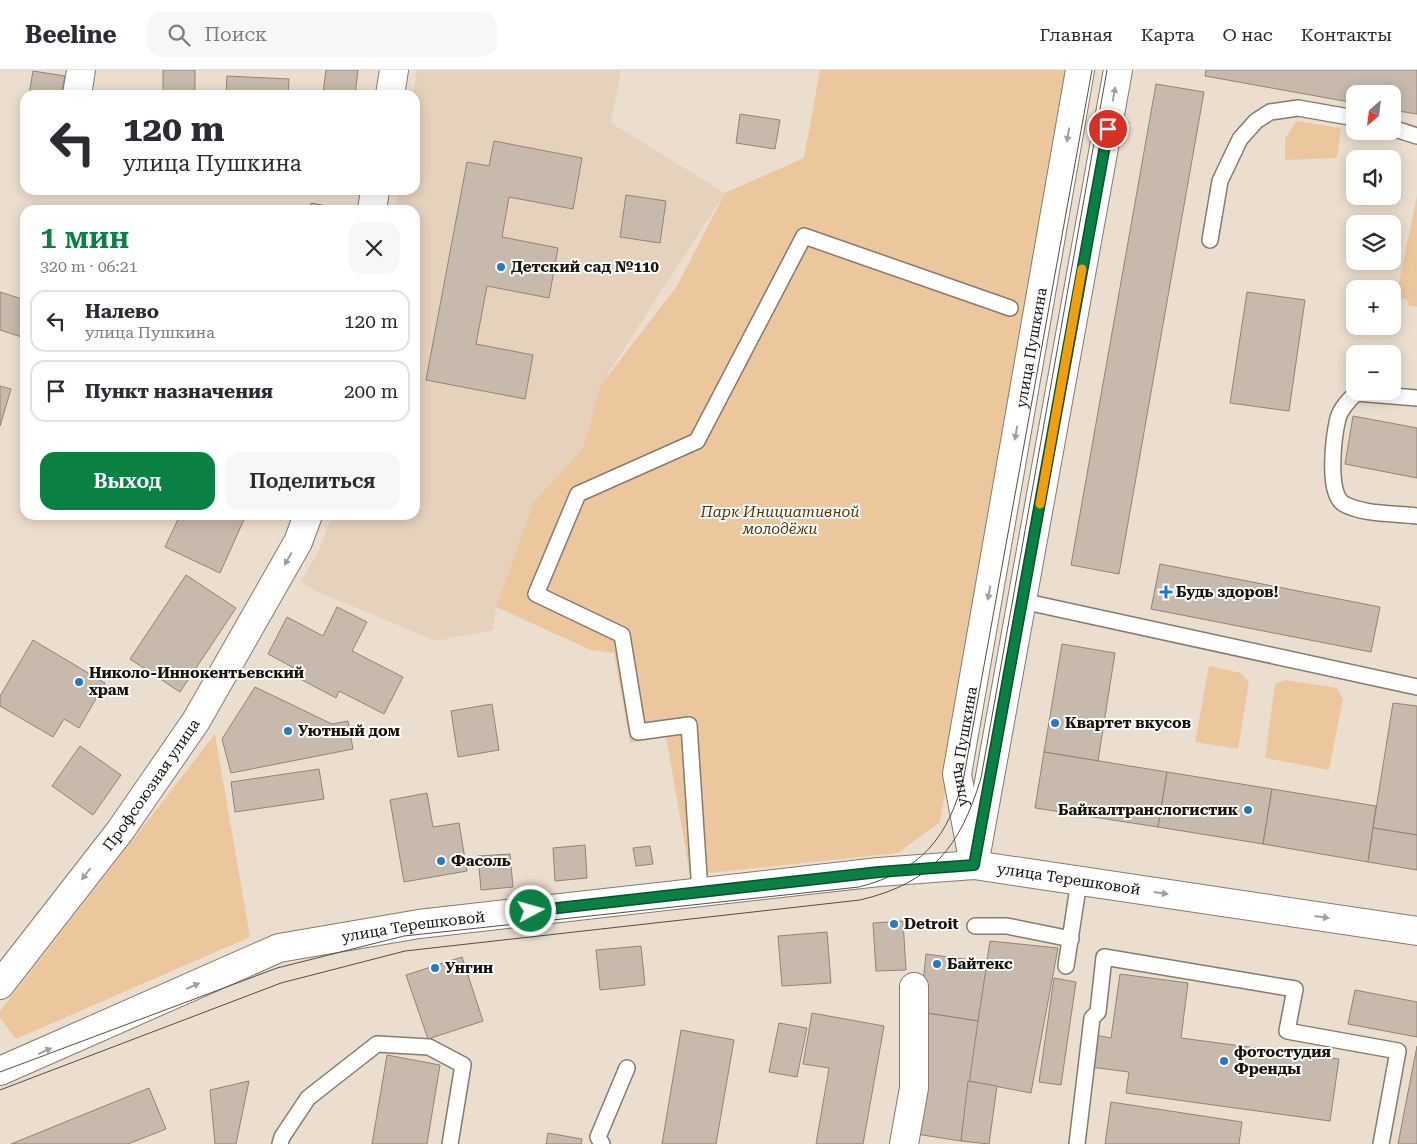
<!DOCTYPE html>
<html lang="ru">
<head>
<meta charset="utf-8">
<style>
  :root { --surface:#fff; --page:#f7f7f7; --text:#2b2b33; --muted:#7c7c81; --line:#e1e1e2; --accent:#0b8043 }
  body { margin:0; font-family:"Roboto Serif",serif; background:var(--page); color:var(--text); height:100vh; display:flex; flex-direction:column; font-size:19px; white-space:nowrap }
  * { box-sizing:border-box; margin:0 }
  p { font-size:16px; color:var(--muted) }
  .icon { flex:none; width:28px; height:28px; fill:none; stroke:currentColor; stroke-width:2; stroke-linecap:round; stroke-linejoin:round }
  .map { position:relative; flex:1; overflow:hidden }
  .sheet { position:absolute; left:20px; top:135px; width:400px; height:315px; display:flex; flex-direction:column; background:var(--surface); border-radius:15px; box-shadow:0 2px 12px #0003 }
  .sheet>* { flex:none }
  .top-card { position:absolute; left:20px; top:20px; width:400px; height:105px; border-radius:15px; box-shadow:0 2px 12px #0003; background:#fff; color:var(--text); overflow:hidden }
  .needle { width:32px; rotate:208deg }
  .buttons { position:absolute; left:1346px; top:15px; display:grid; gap:10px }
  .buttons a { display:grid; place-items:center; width:55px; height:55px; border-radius:10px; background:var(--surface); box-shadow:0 2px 12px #0003; font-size:25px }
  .pin { position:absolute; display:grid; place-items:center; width:42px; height:42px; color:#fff; margin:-21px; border:2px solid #fff; border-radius:50%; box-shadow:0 1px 5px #0007 }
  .me { position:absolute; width:55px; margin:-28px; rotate:84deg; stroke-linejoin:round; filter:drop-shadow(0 0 4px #0008) }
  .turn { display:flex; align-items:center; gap:18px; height:105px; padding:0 20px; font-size:22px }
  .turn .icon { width:65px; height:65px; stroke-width:2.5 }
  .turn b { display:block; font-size:35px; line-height:42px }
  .round { display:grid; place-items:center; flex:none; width:52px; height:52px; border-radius:15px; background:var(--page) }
  .overview { display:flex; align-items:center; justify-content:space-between; height:85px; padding:0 20px }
  h1 { font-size:30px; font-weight:600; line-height:38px; color:var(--accent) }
  .cta { display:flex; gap:10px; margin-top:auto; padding:10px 20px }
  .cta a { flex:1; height:58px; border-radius:15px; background:var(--accent); color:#fff; font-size:20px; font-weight:600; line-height:58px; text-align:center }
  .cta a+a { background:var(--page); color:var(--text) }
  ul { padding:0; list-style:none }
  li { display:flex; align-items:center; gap:15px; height:62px; margin:0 10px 8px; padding:0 10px; border:2px solid var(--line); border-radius:15px }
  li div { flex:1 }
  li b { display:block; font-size:19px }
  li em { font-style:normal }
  header { display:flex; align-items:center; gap:30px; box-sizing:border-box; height:70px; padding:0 25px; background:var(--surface); border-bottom:1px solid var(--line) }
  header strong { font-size:24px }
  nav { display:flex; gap:28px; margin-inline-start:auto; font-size:18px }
  .search { width:350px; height:45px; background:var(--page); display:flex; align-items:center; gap:12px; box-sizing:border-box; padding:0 18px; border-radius:15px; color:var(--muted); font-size:19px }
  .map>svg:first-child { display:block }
</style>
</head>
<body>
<header>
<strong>Beeline</strong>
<div class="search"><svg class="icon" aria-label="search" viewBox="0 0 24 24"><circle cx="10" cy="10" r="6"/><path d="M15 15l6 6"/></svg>Поиск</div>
<nav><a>Главная</a><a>Карта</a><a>О нас</a><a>Контакты</a></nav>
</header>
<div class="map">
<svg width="1417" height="1074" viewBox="0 0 1417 1074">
  <rect width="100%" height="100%" fill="#ecdece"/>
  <!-- built -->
  <polygon fill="#e5d1bc" points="417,0 621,0 611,53 725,123 600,316 583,378 534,433 496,537 493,560 436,571 316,521 301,512 319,480 332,445 415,445 415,140 395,140 398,120 415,120 415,25 413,25"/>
  <!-- green -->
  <g fill="#ecc79e">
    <polygon points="820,0 1068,0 940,752 898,783 690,805 666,666 630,673 614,583 591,580 496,537 534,432 583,378 600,316 677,216 725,123 804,88"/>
    <polygon points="1297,51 1341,58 1337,88 1285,90 1285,68"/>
    <polygon points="1417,126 1417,237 1408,235 1409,230 1396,227"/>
    <polygon points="1209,596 1241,603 1249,612 1238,679 1195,672"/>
    <polygon points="1285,610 1337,618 1343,629 1329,700 1265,688 1275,614"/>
    <polygon points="215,664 250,867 16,969 0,948 0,941"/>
  </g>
  <!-- building -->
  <g fill="#c7b9ab" stroke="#918476">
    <rect x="163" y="0" width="32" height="25"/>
    <polygon points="326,0 358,0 355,25 323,23"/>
    <polygon points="1206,0 1417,0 1417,44 1392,40 1392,24 1355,24 1355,33 1205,6"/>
    <polygon points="33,1 65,6 61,25 29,25"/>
    <polygon points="227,6 289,9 288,25 226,25"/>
    <polygon points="1156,14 1204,22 1119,504 1071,495"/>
    <polygon points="740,44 780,50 775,79 736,73"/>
    <polygon points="494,71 582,88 573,139 509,127 502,167 558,178 549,228 487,216 476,274 533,285 525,329 426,310 467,92 489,96"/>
    <polygon points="626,125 666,131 660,173 620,167"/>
    <polygon points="311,133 343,139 343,140 310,140"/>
    <polygon points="0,222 25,230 25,268 0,260"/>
    <polygon points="1247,222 1305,230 1289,341 1230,333"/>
    <polygon points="0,316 11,319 0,356"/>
    <polygon points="1353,346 1417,358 1417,408 1345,394"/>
    <polygon points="180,445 246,445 220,503 165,477"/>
    <polygon points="1160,494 1380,537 1371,582 1151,539"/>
    <polygon points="186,505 236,538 180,622 130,589"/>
    <polygon points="337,537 367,552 352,581 403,607 384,644 339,621 336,628 291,604 294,598 268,584 287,547 323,566"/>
    <polygon points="33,570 105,613 79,658 64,649 53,667 0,636 0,626"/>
    <polygon points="1062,574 1115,583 1098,691 1044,682"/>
    <polygon points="255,617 332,654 348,651 353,679 231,703 222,669"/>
    <polygon points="1393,633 1417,636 1417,765 1373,758"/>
    <polygon points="492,634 499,680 458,687 451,641"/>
    <polygon points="80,676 121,705 93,745 52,716"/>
    <polygon points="1044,682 1167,702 1158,757 1035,738"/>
    <polygon points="319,699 324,729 235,742 231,712"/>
    <polygon points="1167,702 1272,719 1263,774 1158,757"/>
    <polygon points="1272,719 1376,736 1368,792 1263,774"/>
    <polygon points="427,723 433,757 459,753 467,801 404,812 390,730"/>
    <polygon points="1373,758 1417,765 1417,800 1368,792"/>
    <polygon points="585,775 587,808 555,811 553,778"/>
    <polygon points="650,776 653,794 636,796 633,778"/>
    <polygon points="510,784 513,817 481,820 478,786"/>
    <polygon points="903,851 906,900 876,901 873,853"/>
    <polygon points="827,862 831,913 782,916 778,866"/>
    <polygon points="990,871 1058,878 1031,1023 968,1011"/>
    <polygon points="641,876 645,915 600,920 596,880"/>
    <polygon points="926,884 987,892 978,951 920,942"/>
    <polygon points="462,887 483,951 428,969 406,905"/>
    <polygon points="1120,904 1188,913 1181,968 1339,989 1330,1051 1126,1023 1129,1002 1090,997 1095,965 1111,968"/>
    <polygon points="1054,908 1076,912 1061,1015 1039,1012"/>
    <polygon points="1355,920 1417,932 1417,967 1348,954"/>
    <polygon points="920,942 978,951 961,1071 916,1064"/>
    <polygon points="812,943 884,956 863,1074 816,1074 829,998 803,994"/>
    <polygon points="779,953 807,958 797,1007 769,1002"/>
    <polygon points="681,960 734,970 716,1074 662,1074"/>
    <polygon points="1417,976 1417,1074 1398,1074"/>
    <polygon points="387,985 440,995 427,1074 372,1074"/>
    <polygon points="249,1011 236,1074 215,1074 210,1020"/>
    <polygon points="968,1011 997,1016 989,1074 961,1071"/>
    <polygon points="149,1018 166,1059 128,1074 11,1074"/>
    <polygon points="1111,1032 1242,1052 1239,1074 1105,1074"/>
    <polygon points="548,1063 582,1069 581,1074 546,1074"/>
  </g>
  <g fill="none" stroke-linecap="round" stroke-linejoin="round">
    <defs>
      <g id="lane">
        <polyline points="1392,58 1417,66"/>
        <polyline points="1210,170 1220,111 1240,69 1256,51 1270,42 1298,38 1355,48"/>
        <path d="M1417 328 1356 323C1349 330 1341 338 1338 348 1334 365 1326 424 1344 434 1365 445 1394 443 1417 446"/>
        <polyline points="1022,531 1417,617"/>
        <polyline points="700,822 689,655 638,662 622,565 536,524 578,424 697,371 804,166 1010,238"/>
        <polyline points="975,856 1007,856 1071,869"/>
        <polyline points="1066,896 1079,811"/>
        <polyline points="280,1074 282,1067 308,1028 377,974 429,977 463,995 450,1074"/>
        <polyline points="602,1074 598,1067 627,998"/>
        <polyline points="1077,1074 1092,948 1098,942 1104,887 1295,919 1287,961 1398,981 1381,1074"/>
      </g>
      <g id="street">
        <polyline points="77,25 81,0"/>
        <path id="s1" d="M971 779 957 704 1080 0"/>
        <polyline points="974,795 1118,0"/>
        <polyline points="904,1074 914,1018 914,917"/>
      </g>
      <g id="secondary">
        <polyline points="390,25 394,0"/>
        <polyline points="372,140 375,120"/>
        <path id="s2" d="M0 915 120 761 196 651 298 472 308 445"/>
        <path id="s3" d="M0 1001 279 878 419 854 879 802 974 795 1417 861"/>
      </g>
    </defs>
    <!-- lane casing -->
    <use href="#lane" stroke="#877a6c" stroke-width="18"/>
    <!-- street casing -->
    <use href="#street" stroke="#877a6c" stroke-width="30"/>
    <!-- secondary casing -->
    <use href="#secondary" stroke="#877a6c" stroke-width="30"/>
    <!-- lane -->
    <use href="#lane" stroke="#fff" stroke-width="15"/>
    <!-- street -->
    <use href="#street" stroke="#fff" stroke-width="28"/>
    <!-- secondary -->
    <use href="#secondary" stroke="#fff" stroke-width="28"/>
    <!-- tram -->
    <g stroke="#544d44" stroke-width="1">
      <path d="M0 1002 277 898 404 866 859 817C921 801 949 767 964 706L1092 0"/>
      <path d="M0 1020 281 913 405 881 860 830C932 813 960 777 981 708L1107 0"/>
    </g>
  </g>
  <!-- one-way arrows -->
  <defs><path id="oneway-solid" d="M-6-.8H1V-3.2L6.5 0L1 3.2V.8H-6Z" transform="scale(1.25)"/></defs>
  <g fill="#a2a09e">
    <use href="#oneway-solid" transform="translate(1114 24) rotate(-80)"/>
    <use href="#oneway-solid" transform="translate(1068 65) rotate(100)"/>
    <use href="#oneway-solid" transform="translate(1016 363) rotate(100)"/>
    <use href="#oneway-solid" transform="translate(288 489) rotate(120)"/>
    <use href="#oneway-solid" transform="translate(989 523) rotate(100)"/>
    <use href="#oneway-solid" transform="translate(86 804) rotate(127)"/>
    <use href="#oneway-solid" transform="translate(1161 823) rotate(8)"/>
    <use href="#oneway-solid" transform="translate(1322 847) rotate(8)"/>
    <use href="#oneway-solid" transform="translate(193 916) rotate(-24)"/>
    <use href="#oneway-solid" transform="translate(45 981) rotate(-24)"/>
  </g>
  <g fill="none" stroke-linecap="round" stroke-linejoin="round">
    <defs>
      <polyline id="route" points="531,841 879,802 974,795 1108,59"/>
    </defs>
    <!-- route casing -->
    <use href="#route" stroke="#07532c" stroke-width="12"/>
    <!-- route -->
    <use href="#route" stroke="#0b8043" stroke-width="9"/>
    <!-- slow -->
    <polyline stroke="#f59e0b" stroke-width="9" points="1040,434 1082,199"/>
  </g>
  <!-- markers -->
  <g fill="#217bc8" stroke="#fff" stroke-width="2">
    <circle cx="501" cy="197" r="5"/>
    <path d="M1163.5 514.5h5v5h5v5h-5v5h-5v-5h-5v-5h5z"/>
    <circle cx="79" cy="612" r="5"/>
    <circle cx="1055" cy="653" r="5"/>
    <circle cx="288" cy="661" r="5"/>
    <circle cx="1248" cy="740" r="5"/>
    <circle cx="441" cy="791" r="5"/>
    <circle cx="894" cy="854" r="5"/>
    <circle cx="937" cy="894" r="5"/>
    <circle cx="435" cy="898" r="5"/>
    <circle cx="1224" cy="991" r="5"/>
  </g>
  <g text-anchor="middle" stroke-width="4" stroke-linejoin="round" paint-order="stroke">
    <!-- poi labels -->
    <g font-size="15" font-weight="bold" fill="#16120c" stroke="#fff" text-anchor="start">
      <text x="511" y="202">Детский сад №110</text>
      <text x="1176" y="527">Будь здоров!</text>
      <text x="89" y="608">Николо-Иннокентьевский<tspan x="89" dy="17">храм</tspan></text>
      <text x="1065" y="658">Квартет вкусов</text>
      <text x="298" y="666">Уютный дом</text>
      <text x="1238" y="745" text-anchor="end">Байкалтранслогистик</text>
      <text x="451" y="796">Фасоль</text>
      <text x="904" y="859">Detroit</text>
      <text x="947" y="899">Байтекс</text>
      <text x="445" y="903">Унгин</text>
      <text x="1234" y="987">фотостудия<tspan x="1234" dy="17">Френды</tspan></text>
    </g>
    <!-- street labels -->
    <g font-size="15" fill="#16120c" stroke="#fff">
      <text dy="5" stroke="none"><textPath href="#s1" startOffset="509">улица Пушкина</textPath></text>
      <text dy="5" stroke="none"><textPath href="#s1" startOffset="104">улица Пушкина</textPath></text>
      <text dy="5" stroke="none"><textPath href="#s2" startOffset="251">Профсоюзная улица</textPath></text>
      <text dy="5" stroke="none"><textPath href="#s3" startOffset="1101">улица Терешковой</textPath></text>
      <text dy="5" stroke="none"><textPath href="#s3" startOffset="441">улица Терешковой</textPath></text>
    </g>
    <!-- park labels -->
    <g font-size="15" font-style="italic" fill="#530" stroke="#fff">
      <text x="780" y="447">Парк Инициативной<tspan x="780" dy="17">молодёжи</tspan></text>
    </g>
  </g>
</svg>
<div class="buttons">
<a><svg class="needle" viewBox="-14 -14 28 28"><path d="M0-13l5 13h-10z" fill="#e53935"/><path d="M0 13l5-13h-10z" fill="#7c7c81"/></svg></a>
<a><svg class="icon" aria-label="sound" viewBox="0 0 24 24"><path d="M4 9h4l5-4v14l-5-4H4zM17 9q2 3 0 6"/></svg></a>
<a><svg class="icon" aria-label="layers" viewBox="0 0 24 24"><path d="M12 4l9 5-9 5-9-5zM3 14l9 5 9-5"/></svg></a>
<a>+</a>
<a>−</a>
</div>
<div class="pin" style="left:1108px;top:59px;background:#d93025"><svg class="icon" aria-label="arrive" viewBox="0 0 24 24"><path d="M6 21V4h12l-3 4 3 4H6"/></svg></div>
<svg class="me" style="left:531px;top:841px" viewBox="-20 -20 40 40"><circle r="17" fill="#0b8043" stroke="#fff" stroke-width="3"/><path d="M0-11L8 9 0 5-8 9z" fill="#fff"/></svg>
<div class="top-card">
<div class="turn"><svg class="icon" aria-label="left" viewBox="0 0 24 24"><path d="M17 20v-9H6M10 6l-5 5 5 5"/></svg><div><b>120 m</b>улица Пушкина</div></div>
</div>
<section class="sheet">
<div class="overview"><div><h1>1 мин</h1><p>320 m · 06:21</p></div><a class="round"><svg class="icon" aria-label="close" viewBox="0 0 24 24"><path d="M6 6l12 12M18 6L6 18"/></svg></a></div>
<ul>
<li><svg class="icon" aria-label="left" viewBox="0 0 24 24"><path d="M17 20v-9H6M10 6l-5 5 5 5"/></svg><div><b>Налево</b><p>улица Пушкина</p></div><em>120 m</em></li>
<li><svg class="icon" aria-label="arrive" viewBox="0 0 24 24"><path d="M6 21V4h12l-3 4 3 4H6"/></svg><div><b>Пункт назначения</b></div><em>200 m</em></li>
</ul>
<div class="cta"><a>Выход</a><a>Поделиться</a></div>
</section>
</div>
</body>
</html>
